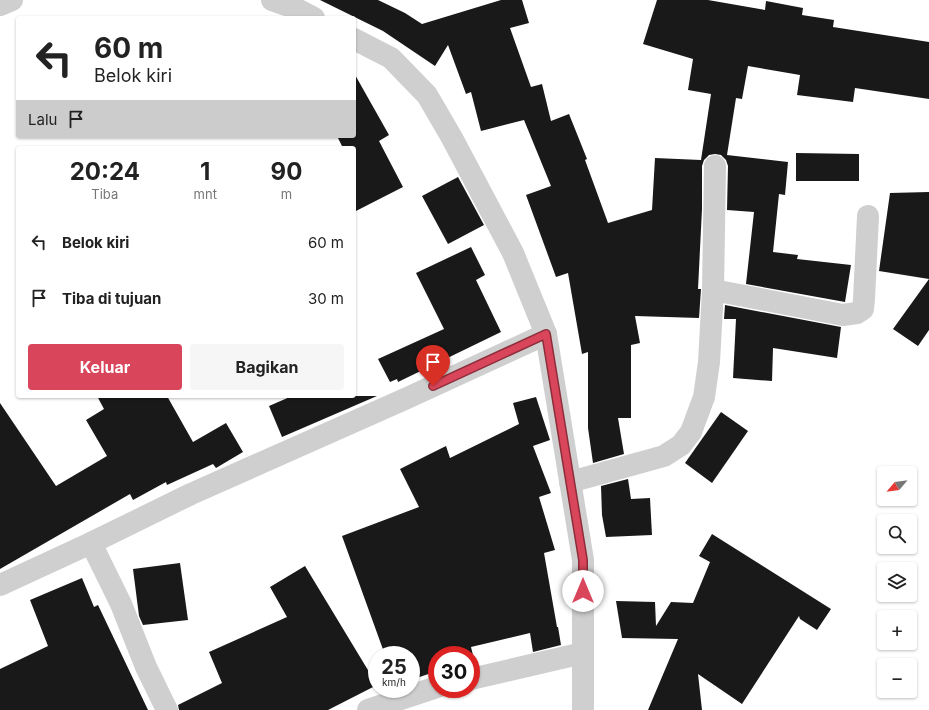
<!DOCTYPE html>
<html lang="id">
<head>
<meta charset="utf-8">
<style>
  :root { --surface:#fff; --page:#f6f6f6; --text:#222; --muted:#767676; --accent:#d9455a }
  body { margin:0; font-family:Inter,sans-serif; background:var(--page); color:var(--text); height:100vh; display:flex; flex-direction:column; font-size:15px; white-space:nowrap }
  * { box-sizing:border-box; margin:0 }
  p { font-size:13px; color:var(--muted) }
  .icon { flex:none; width:22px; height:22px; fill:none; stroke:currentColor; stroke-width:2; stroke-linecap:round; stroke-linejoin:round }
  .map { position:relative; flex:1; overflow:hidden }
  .drawer { position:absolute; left:16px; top:146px; width:340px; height:252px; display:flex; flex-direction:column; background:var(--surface); border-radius:4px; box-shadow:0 1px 3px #0004 }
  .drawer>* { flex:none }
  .top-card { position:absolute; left:16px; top:16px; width:340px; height:122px; border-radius:4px; box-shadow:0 1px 3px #0004; background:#fff; color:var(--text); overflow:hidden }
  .needle { width:26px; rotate:241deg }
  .fabs { position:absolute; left:877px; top:466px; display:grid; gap:8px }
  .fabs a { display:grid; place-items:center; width:40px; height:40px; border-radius:4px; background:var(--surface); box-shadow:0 1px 3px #0004; font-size:20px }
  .speed { position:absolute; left:368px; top:646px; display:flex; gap:8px; font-size:20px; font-weight:700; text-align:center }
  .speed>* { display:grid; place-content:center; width:52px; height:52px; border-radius:50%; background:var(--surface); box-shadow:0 1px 3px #0004; line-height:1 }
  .speed small { font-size:10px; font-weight:400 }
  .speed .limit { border:6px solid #d22; background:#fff; color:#111 }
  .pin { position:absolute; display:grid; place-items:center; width:34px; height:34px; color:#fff; margin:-41px -17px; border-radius:50% 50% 50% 0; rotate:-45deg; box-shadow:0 0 4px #0007 }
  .pin .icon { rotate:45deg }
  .me { position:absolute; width:44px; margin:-22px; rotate:0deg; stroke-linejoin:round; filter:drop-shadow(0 0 3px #0008) }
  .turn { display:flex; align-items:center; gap:14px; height:84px; padding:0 12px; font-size:18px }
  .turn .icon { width:52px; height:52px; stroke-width:2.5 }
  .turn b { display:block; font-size:28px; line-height:34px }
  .then { display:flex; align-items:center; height:38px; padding:0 12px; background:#0003; gap:8px; font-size:15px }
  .eta { display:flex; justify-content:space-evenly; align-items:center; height:68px; text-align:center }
  .eta b { font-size:24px; font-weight:700; line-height:28px }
  .cta { display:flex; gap:8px; margin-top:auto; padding:8px 12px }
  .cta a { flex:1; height:46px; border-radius:4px; background:var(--accent); color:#fff; font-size:16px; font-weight:700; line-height:46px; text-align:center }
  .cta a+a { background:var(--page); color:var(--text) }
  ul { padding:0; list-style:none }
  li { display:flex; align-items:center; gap:12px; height:56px; padding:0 12px }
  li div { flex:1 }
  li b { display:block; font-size:15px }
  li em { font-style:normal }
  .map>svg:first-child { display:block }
</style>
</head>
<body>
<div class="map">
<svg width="929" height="710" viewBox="0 0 929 710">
  <rect width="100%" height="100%" fill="#fff"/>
  <!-- building -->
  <g fill="#191919">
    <polygon points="320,0 378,0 405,13 422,24 501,0 522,0 529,23 510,28 531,87 542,84 551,121 569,114 587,159 585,160 608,223 652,210 655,158 701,160 711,94 688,90 693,59 643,44 657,0 708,0 765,10 766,1 803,8 802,15 834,20 833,27 929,42 929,99 855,88 853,102 797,95 800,75 748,66 742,99 736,98 727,155 788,162 785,195 779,194 773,252 798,255 797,259 851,265 845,302 746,284 754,212 727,210 728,166 726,160 721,155 715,154 709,155 704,160 702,166 702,209 698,289 701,289 699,318 635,316 640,343 631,345 631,418 618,418 624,454 593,463 588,428 588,352 582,354 568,273 556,277 526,195 551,186 524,120 481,131 471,92 466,94 448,45 435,66 383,31"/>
    <polygon points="354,73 389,135 379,141 403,187 354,212 354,148 343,148 337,136 354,136"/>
    <polygon points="796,153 859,154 859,181 796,181"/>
    <polygon points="458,177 484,225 448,244 422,196"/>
    <polygon points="929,192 929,330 918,346 893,329 929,279 879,271 890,193"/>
    <polygon points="471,247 485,275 476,280 501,332 398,382 397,379 390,382 378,359 444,329 416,273"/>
    <polygon points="725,305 841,327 837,358 773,348 772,381 733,378 736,319 724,319"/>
    <polygon points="97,396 167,396 193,442 226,423 243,452 216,468 213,464 167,485 166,482 133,500 130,494 0,569 0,403 56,486 107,456 86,420 104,409"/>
    <polygon points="292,396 377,396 282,437 269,406"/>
    <polygon points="536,397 550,440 533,446 551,493 539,497 555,550 544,553 557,627 558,627 561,645 533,652 530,633 471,647 474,659 471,660 471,655 437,655 437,671 411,680 411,655 385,655 342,536 419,507 400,469 446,446 450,458 519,424 513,403"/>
    <polygon points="721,412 748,431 712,483 685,463"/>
    <polygon points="628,479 631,499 650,498 652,535 606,537 602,515 601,486"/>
    <polygon points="712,534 831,609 817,630 800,619 799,616 742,704 698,674 702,710 648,710 678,639 622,638 616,601 655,602 656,626 671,602 693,603 710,562 699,556"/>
    <polygon points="180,563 188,620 143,625 139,616 133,569"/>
    <polygon points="305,566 377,685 328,710 179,710 178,705 222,683 209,652 287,617 270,587"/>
    <polygon points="82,578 94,607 98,605 148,710 0,710 0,669 48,646 30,600"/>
  </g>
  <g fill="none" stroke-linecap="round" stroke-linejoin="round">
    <!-- minor -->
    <g stroke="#cfcfcf" stroke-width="22">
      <polyline points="272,0 295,8 314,18"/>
      <polyline points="0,5 12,0"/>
      <polyline points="354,39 391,58 427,95 452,138 513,253 546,334 583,560 583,710"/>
      <polyline points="713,290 843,315 857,313 863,309 864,299 868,216"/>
      <polyline points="570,482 664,456 681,445 691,432 704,397 709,362 713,290 715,166"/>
      <polyline points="91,543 121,604 146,667 167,710"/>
      <polyline points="0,585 91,543 191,494 405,399 546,334"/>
      <polyline points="471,679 583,653"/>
      <polyline points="368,710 437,687"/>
    </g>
  </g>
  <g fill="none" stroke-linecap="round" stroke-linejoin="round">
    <defs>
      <polyline id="route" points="433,386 546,334 583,560 583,591"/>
    </defs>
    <!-- route casing -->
    <use href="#route" stroke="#8d2d3a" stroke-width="10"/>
    <!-- route -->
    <use href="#route" stroke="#d9455a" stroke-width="7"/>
  </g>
</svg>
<div class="fabs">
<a><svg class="needle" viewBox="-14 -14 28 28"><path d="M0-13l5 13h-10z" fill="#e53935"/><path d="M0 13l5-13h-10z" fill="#767676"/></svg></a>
<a><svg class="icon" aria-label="search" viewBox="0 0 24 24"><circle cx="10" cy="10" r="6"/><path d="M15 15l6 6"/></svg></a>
<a><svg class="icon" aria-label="layers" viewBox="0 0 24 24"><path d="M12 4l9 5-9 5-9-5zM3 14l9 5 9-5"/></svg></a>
<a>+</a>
<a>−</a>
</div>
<div class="speed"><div>25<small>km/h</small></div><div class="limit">30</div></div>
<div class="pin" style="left:433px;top:386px;background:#d93025"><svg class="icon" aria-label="arrive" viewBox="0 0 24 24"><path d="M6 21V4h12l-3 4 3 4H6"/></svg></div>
<svg class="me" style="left:583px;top:591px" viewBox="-20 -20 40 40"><circle r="19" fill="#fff"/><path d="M0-13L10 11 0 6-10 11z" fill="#d9455a"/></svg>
<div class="top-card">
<div class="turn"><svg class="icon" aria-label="left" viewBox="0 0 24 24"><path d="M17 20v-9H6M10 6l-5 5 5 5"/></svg><div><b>60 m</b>Belok kiri</div></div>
<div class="then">Lalu<svg class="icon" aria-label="arrive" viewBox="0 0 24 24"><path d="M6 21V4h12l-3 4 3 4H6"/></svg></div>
</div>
<section class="drawer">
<div class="eta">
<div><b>20:24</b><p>Tiba</p></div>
<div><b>1</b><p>mnt</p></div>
<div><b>90</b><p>m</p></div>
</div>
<ul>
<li><svg class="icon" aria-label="left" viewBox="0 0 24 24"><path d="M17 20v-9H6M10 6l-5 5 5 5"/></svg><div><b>Belok kiri</b></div><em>60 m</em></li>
<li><svg class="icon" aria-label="arrive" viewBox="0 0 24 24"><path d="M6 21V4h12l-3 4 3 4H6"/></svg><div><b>Tiba di tujuan</b></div><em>30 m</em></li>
</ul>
<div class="cta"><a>Keluar</a><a>Bagikan</a></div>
</section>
</div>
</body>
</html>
